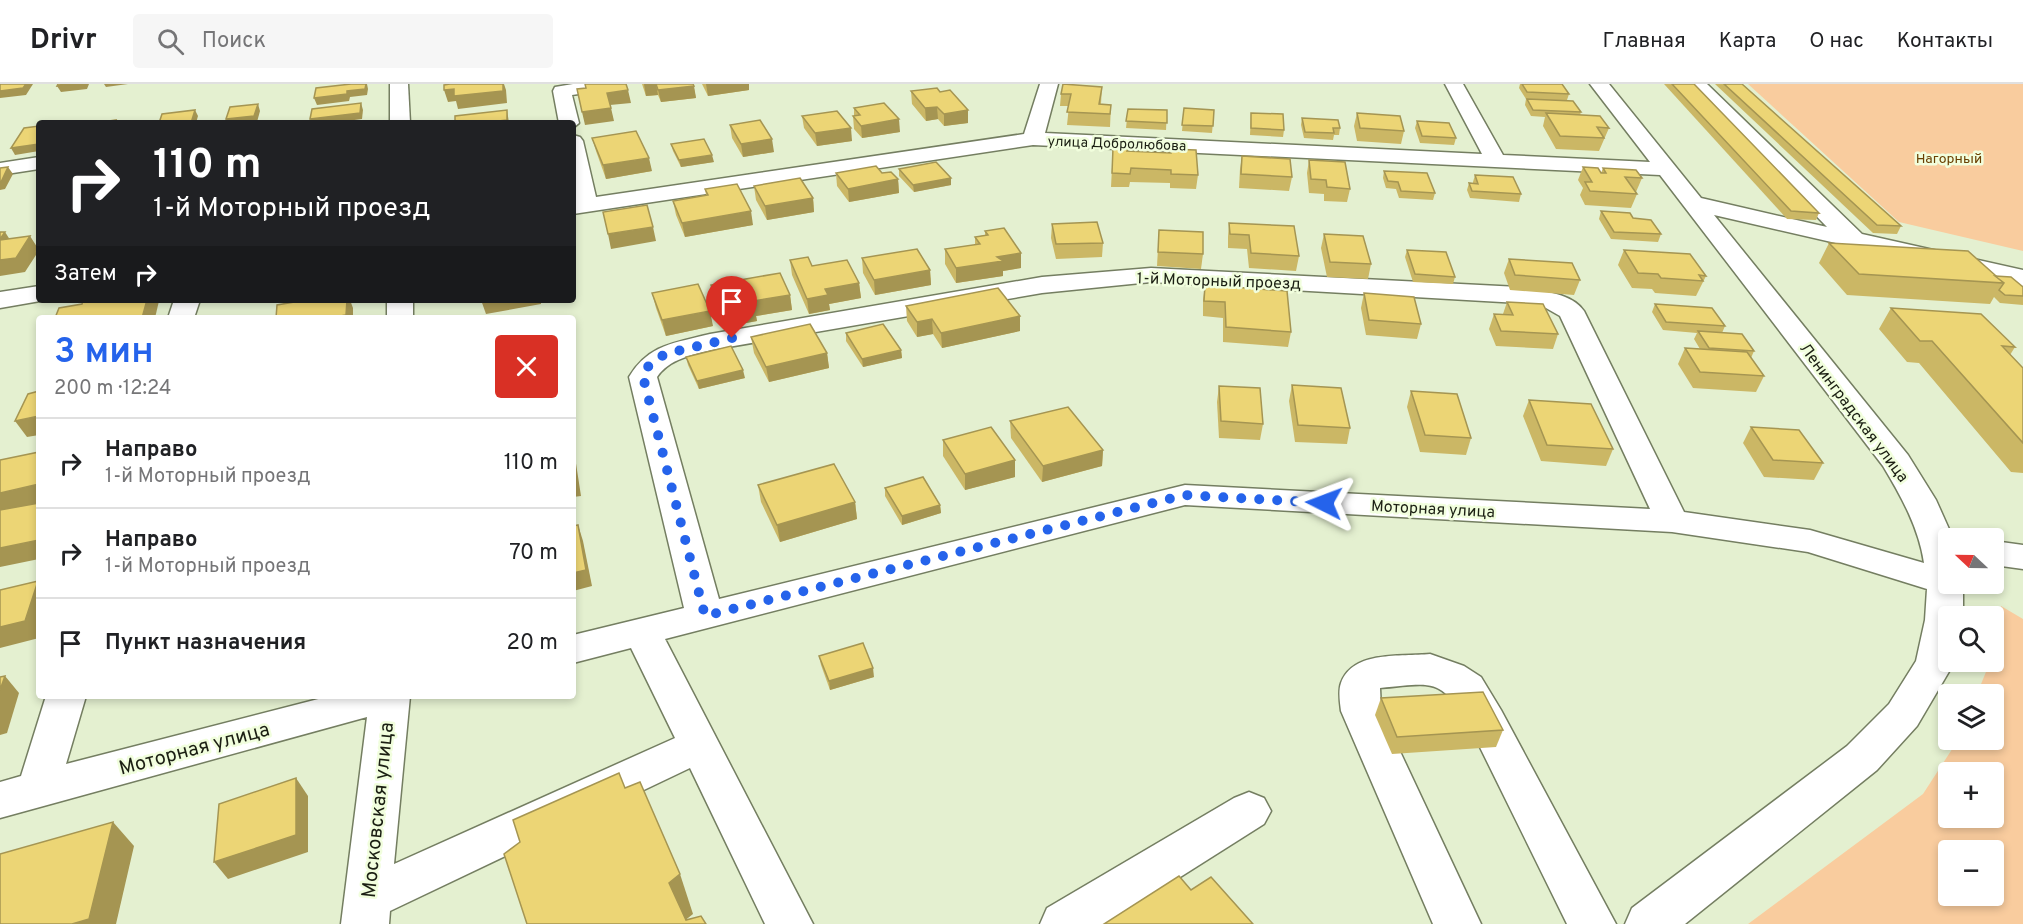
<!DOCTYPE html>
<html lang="ru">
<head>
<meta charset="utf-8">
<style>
  :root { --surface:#fff; --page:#f6f6f6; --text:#202124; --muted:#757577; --line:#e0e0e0; --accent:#2563eb }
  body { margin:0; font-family:Overpass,sans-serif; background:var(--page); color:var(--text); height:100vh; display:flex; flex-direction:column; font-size:22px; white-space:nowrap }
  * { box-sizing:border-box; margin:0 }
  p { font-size:20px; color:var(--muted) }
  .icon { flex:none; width:33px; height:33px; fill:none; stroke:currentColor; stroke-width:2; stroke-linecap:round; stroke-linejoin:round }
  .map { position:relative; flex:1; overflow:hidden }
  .drawer { position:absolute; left:36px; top:231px; width:540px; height:384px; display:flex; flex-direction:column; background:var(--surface); border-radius:6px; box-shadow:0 3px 9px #0003 }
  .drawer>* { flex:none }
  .guide { position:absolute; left:36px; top:36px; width:540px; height:183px; border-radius:6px; box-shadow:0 3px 9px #0003; background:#202124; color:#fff; overflow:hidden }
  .needle { width:39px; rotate:292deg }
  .buttons { position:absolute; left:1938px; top:444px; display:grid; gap:12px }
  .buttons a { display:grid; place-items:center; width:66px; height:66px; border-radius:6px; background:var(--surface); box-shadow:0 3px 9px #0003; font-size:30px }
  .pin { position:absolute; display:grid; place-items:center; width:51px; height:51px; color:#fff; margin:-62px -26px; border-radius:50% 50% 50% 0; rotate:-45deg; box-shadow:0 0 6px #0007 }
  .pin .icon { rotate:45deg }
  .me { position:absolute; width:66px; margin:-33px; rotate:273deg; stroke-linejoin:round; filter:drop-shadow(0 0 4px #0008) }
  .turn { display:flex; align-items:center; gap:21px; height:126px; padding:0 18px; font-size:27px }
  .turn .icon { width:78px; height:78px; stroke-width:2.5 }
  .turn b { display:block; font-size:42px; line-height:51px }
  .then { display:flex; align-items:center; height:57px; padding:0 18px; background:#0003; gap:12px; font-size:22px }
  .round { display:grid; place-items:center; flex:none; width:63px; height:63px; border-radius:6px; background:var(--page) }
  .headline { display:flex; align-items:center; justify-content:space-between; height:102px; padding:0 18px }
  h1 { font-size:36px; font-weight:600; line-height:45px; color:var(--accent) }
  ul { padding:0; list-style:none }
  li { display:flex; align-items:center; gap:18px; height:90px; padding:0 18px; border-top:2px solid var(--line) }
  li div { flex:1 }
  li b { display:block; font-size:22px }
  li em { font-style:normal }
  header { display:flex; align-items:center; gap:36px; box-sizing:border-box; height:84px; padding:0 30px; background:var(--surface); border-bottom:2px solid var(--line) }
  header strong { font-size:28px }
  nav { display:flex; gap:33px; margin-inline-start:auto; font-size:21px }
  .search { width:420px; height:54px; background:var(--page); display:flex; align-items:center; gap:15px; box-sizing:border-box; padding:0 21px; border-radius:6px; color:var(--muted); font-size:22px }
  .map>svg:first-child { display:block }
</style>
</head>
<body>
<header>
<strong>Drivr</strong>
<div class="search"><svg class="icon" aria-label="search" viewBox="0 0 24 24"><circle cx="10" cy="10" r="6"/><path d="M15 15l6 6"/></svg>Поиск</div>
<nav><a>Главная</a><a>Карта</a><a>О нас</a><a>Контакты</a></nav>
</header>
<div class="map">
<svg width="2023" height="840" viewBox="0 0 2023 840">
  <rect width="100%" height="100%" fill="#e4f0d0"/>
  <!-- green -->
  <g fill="#f9cc9e" fill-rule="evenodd">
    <polygon points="1748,0 2023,0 2023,167 1899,138"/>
    <path d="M2001 522 2023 535V840H1748L1923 710 1958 656H1994V610H1977L1990 578H1994V558ZM1948 688H1994V734H1948ZM1948 766H1994V812H1948Z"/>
  </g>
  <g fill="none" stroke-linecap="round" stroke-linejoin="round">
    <defs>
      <g id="minor">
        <polygon points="390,0 408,0 410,39 390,39"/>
        <polygon points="573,0 622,0 619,4 613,5 572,11 579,39 573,44 573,39 559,39 553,7 555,3"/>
        <path d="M1040 0H1058L1045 49 1482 70 1445 0H1463L1503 71 1650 78 1590 0H1609L1701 114 1827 143 1688 0H1707L1862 150 2023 186V202L1714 131 1908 371 1936 416 1953 454H1948V500H1963V532H1948V578L1954 579 1917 642 1877 686 1685 840H1625L1632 824 1847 662 1889 620 1916 577 1925 536 1927 505 1808 468 1672 448 1185 421 665 555 813 840H765L690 684 390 827 389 840H341L367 633 0 734V698L21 692 46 612H86L66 680 330 612H410L394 780 675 654 631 564 573 579V551L684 524 629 293C649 260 675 259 710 250L1042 193 1151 184 1519 203C1540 207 1571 208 1584 227L1684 428 1810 446 1924 479C1919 444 1901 412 1883 382L1660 91 1033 61 573 130V51L580 53 583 57 596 113 1024 50ZM1151 198 1519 219 1546 224 1560 232 1650 425 1185 401 719 515 657 293C669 275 692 271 711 266L1042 209Z"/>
        <polygon points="39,73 39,85 0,91 0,79"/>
        <polygon points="39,202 39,216 46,216 0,224 0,208"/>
        <polygon points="174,216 200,216 194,234 168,234"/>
        <rect x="387" y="216" width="26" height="18"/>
        <polygon points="1994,457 2023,461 2023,485 1994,481"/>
        <path d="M1430 570 1464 582 1481 593 1501 626 1616 840H1567L1471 645C1440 593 1436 599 1380 604L1381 627 1481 840H1433L1341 627C1340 619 1338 607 1341 599 1353 566 1401 573 1430 570Z"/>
        <polygon points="1249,708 1264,714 1271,727 1264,740 1106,840 1040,840 1047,824 1234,714"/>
      </g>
    </defs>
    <!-- minor casing -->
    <use href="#minor" stroke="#747e61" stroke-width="3"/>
    <!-- minor -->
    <use href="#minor" fill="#fff" fill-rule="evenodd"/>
  </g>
  <!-- wall -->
  <g fill="#cbb765">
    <polygon points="642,0 693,0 696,14 661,18 658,11 646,12"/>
    <polygon points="702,0 749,0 749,6 708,12"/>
    <polygon points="1520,0 1562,0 1569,10 1567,16 1581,28 1580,31 1609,44 1599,67 1556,65 1543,42 1545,33 1531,32 1525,21 1526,15 1519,4"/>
    <polygon points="1664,0 1694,0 1819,129 1816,136 1787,135"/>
    <polygon points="1715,0 1742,0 1901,142 1897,150 1873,149"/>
    <polygon points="1102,3 1101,20 1111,21 1110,43 1067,41 1069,22 1060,22 1061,10"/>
    <polygon points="911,7 968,39 944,42 938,35 926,37 912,20"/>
    <polygon points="854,24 900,48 862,54 854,45 853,32 854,32"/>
    <polygon points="1184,24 1214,26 1212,49 1182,47"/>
    <polygon points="1128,25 1167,26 1166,46 1126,44"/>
    <polygon points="1251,29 1284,46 1283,53 1250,51"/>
    <polygon points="1357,29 1404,47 1401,60 1357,57 1354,42"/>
    <polygon points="802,32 852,57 817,62 804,44"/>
    <polygon points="1302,34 1340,44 1339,51 1334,51 1333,56 1304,54 1301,41"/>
    <polygon points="1417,37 1456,54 1454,61 1420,59 1415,44"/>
    <polygon points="730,41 774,68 743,73 732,54"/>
    <polygon points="592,54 652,87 606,95 596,67"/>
    <polygon points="671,60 714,78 681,83 673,67"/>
    <polygon points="1113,64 1127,67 1198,91 1196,105 1170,104 1170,99 1130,98 1129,103 1111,103"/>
    <polygon points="1242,72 1292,93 1289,107 1239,104 1240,85"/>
    <polygon points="1309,76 1350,105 1347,118 1324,117 1324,110 1309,109 1307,89"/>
    <polygon points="1583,83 1601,89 1603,84 1642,94 1636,108 1635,108 1637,110 1631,124 1585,121 1580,111 1583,104 1578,96"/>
    <polygon points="899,85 951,101 914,108 899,92"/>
    <polygon points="1384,87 1435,109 1433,116 1399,114 1396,105 1386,104 1383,94"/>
    <polygon points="836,89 882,89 898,95 899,109 849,118 837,102"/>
    <polygon points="1475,91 1521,110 1519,118 1470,114 1467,106 1469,99 1473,99 1473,98"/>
    <polygon points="754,102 813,114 814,128 767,136 756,116"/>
    <polygon points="705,105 753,141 685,153 676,131 673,117 706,111"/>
    <polygon points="1601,127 1633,134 1661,150 1658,158 1611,155 1599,135"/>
    <polygon points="1229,139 1299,172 1296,187 1249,184 1247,165 1228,164 1228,153"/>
    <polygon points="1052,140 1103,159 1102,173 1056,175 1051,154"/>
    <polygon points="1159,146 1203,170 1201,185 1157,182"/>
    <polygon points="985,147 1021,184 1003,187 1003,192 956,199 945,180 945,165 975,161 975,153 985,151"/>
    <polygon points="1324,150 1371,180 1368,195 1327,193 1321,164"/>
    <polygon points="1829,159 1995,192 2023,203 2023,221 2000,219 1994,213 1990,220 1847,211 1819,179"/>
    <polygon points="1407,166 1455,193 1453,200 1413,198 1405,173"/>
    <polygon points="1624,166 1706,192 1696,212 1655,209 1652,205 1632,204 1618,181"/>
    <polygon points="862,174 930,186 931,201 875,211 863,189"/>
    <polygon points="1509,175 1580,196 1574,211 1510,206 1504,189"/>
    <polygon points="790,176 812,182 859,199 861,214 829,220 830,226 809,230 792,191"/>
    <polygon points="711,201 790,211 792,226 756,232 757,237 724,243 714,215"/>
    <polygon points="1205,201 1291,248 1288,263 1223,258 1223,234 1203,232 1203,216"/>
    <polygon points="652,209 713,242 666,252 656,224"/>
    <polygon points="1364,209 1421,240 1417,255 1366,251 1361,224"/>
    <polygon points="1507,218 1558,250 1553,265 1496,262 1489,245 1494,230 1503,230"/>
    <polygon points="1655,220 1725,242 1722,249 1754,267 1751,274 1764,292 1756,308 1693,304 1678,280 1685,264 1700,265 1694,255 1697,249 1663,246 1652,228"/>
    <polygon points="906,222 1020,232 1020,247 942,264 933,250 917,253 907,237"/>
    <polygon points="1891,224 2015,263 2010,271 2023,284 2023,389 2011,388 1919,279 1907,278 1879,245"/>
    <polygon points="846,249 901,266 902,274 863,283 846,257"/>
    <polygon points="751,253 827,269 829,284 769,298 754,269"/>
    <polygon points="686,273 745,294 699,305 688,281"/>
    <polygon points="1292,301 1350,344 1347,360 1295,358 1289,317"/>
    <polygon points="1219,302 1263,340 1260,356 1219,354 1217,318"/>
    <polygon points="1411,307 1471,354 1466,371 1420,368 1407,323"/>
    <polygon points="1529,316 1613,365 1606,382 1541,377 1523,332"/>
    <polygon points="1010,337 1103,366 1102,382 1042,398 1011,354"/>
    <polygon points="1751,343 1823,379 1814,396 1764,393 1743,359"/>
    <polygon points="943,356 1015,376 1015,393 965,406 943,372"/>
    <polygon points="758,401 855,418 857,435 780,458 761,418"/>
    <polygon points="885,404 940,421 941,429 902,441 885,412"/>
    <polygon points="819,572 874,593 830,606 821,581"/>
    <polygon points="1381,614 1503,646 1496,663 1392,670 1375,631"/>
  </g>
  <!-- shaded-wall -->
  <g fill="#a59552">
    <polygon points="26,0 33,0 26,11 0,14 0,7"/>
    <polygon points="72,0 89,0 87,5 61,8 57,2"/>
    <polygon points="104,0 128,0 106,3"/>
    <polygon points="366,0 367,0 368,5 367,11 350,13 349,17 317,21 314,14 347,7"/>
    <polygon points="504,0 506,6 507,19 458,25 456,17 448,18 444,6"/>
    <polygon points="644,0 656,0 658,11 646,12"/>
    <polygon points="706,0 749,0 749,6 708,12"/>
    <polygon points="694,2 696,14 661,18 658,6"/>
    <polygon points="628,6 631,19 610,21 607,9"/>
    <polygon points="361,19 363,26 362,35 332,39 311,39 310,35"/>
    <polygon points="258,20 260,27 257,38 227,39 226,35"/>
    <polygon points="937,23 938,35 926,37 925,24"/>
    <polygon points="611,24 614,37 585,41 582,28"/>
    <polygon points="195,26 198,32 196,39 191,39"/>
    <polygon points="507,26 509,39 481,39"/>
    <polygon points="968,26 968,39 944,42 944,30"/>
    <polygon points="899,35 900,48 862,54 861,42"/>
    <polygon points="851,44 852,57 817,62 815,49"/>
    <polygon points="772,55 774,68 743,73 741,60"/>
    <polygon points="39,60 39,67 15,71 11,64"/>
    <polygon points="712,71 714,78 681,83 679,76"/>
    <polygon points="649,74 652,87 606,95 603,81"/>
    <polygon points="8,83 13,90 5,105 0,106 0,98"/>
    <polygon points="951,94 951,101 914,108 913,101"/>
    <polygon points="898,95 899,109 849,118 848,105"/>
    <polygon points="813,114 814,128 767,136 765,122"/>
    <polygon points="751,127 753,141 685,153 682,139"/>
    <polygon points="653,143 656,157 611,165 608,150"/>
    <polygon points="5,148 14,162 0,157 0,155"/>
    <polygon points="30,152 39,166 39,176 36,171 25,188 0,192 0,176"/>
    <polygon points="1021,169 1021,184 1003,187 1003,192 956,199 956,184 997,173"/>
    <polygon points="930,186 931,201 875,211 874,196"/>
    <polygon points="859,199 861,214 829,220 830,226 809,230 807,215 825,205"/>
    <polygon points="790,211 792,226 756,232 757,237 724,243 721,228 753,217"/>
    <polygon points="147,216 158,216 159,217 155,234 142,234"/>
    <polygon points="347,216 350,216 353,224 353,234 329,234"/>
    <polygon points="481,216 541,216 541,220 486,230"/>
    <polygon points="710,227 713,242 666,252 662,236"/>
    <polygon points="1020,232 1020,247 942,264 941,249"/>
    <polygon points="932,235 933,250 917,253 917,238"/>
    <polygon points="901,266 902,274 863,283 862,275"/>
    <polygon points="827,269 829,284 769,298 766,283"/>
    <polygon points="743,286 745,294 699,305 697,297"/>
    <polygon points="39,332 39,351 27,353 15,337"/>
    <polygon points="1103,366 1102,382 1042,398 1043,382"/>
    <polygon points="573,367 575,373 581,412 573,413"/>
    <polygon points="1015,376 1015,393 965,406 965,390"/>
    <polygon points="39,400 39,419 0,428 0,409"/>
    <polygon points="855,418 857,435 780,458 777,441"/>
    <polygon points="940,421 941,429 902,441 902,432"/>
    <polygon points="578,441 583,457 592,502 573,507 573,489"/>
    <polygon points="39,456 39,475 0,483 0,464"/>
    <polygon points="38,497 39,499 39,554 0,564 0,543"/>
    <polygon points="873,584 874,593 830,606 829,597"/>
    <polygon points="5,592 19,609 7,649 0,651 0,606"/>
    <polygon points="296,694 308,712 308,768 228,795 214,778"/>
    <polygon points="113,738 134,762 116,840 72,840"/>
    <polygon points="680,790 693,830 683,838 669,799"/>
  </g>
  <!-- building -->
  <g fill="#ecd575" stroke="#a59552" stroke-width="1.5">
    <polygon points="0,0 26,0 23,4 0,7"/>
    <polygon points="58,0 72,0 57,2"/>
    <polygon points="351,0 366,0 365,5 347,7 347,10 314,14 316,4"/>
    <polygon points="450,0 503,0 503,7 454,12 454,5 444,6 444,1"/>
    <polygon points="585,0 626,0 628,6 607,9 611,24 582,28 577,5 586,4"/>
    <polygon points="656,0 693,0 694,2 658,6"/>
    <polygon points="1063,0 1102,3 1099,20 1111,21 1110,30 1067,28 1071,10 1061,10"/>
    <polygon points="1522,0 1562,0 1569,10 1527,8"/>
    <polygon points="1672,0 1694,0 1819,129 1791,127"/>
    <polygon points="1724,0 1742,0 1901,142 1877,141"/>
    <polygon points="937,4 940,8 950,6 968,26 944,30 937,23 925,24 911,7"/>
    <polygon points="1527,15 1573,17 1581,28 1533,26"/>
    <polygon points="361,19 360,29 310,35 312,25"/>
    <polygon points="884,19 899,35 861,42 853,32 860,31 854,24"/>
    <polygon points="258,20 254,32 226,35 230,23"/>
    <polygon points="1184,24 1214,26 1213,42 1182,41"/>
    <polygon points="1128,25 1167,26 1167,39 1126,37"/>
    <polygon points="195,26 191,39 159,39 162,30"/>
    <polygon points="507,26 507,36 481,39 455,39 455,32"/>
    <polygon points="837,27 851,44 815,49 802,32"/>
    <polygon points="1251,29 1283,30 1284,46 1251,44"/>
    <polygon points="1357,29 1400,32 1404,47 1360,44"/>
    <polygon points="1546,29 1600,32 1609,44 1597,43 1604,54 1560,52"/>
    <polygon points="1302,34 1338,36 1340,44 1333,44 1334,49 1305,48"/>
    <polygon points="116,36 115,39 96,39"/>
    <polygon points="760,36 772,55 741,60 730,41"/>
    <polygon points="1417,37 1449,39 1456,54 1422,52"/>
    <polygon points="39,42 39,60 11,64 24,44"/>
    <polygon points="636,47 649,74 603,81 592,54"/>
    <polygon points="704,55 712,71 679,76 671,60"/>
    <polygon points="1113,64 1128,65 1127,67 1171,69 1170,65 1196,66 1198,91 1171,90 1171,86 1131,84 1130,90 1112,89"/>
    <polygon points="1242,72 1290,75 1292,93 1241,90"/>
    <polygon points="1309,76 1345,78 1350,105 1327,103 1326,96 1311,95"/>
    <polygon points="936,78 951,94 913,101 899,85"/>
    <polygon points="876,82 882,89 891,88 898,95 848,105 836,89"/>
    <polygon points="8,83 1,98 0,98 0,84"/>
    <polygon points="1583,83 1598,84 1601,89 1606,89 1603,84 1636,86 1642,94 1625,93 1637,110 1590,107 1585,98 1592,98"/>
    <polygon points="1384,87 1427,89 1435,109 1401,107 1398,98 1388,97"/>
    <polygon points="1475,91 1513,93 1521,110 1472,107 1469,99 1478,100"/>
    <polygon points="800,94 813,114 765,122 754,102"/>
    <polygon points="737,100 751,127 682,139 673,117 708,111 705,105"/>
    <polygon points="647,121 653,143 608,150 603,128"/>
    <polygon points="1601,127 1630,129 1633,134 1651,136 1661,150 1614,148"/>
    <polygon points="1097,138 1103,159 1056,160 1052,140"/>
    <polygon points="1229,139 1294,142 1299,172 1251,169 1249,151 1230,150"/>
    <polygon points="1004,144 1021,169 997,173 1003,177 956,184 945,165 980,160 975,153 988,151 985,147"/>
    <polygon points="1159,146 1203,148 1203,170 1158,168"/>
    <polygon points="0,148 5,148 0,155"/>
    <polygon points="1324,150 1363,152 1371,180 1330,178"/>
    <polygon points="30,152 16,174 0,176 0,156"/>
    <polygon points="1829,159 1968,167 2004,199 1859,190"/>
    <polygon points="39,161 39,168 34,169"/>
    <polygon points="917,165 930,186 874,196 862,174"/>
    <polygon points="1407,166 1446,168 1455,193 1415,190"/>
    <polygon points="1624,166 1690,170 1706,192 1699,191 1703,197 1661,194 1658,190 1638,189"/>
    <polygon points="808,173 812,182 847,176 859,199 825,205 828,211 807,215 790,176"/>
    <polygon points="1509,175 1572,179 1580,196 1515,191"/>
    <polygon points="780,189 790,211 753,217 755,222 721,228 711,201"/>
    <polygon points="1995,192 2011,193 2023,203 2023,212 2005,211 1999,206 2004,199"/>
    <polygon points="698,200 710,227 662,236 652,209"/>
    <polygon points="1205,201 1287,207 1291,248 1226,243 1225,218 1204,217"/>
    <polygon points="998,204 1020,232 941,249 932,235 917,238 906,222"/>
    <polygon points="1364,209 1414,213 1421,240 1369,236"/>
    <polygon points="83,216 147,216 142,234 55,234 59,224 82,220"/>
    <polygon points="306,216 347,216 346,231 329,234 276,234 277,221"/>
    <polygon points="1507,218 1543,220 1558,250 1501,247 1494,230 1513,231"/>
    <polygon points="1655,220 1712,224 1725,242 1666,238"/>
    <polygon points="1891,224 1981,230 2015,263 2002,262 2023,284 2023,359 1932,257 1920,257"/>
    <polygon points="810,240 827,269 766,283 751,253"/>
    <polygon points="883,240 901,266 862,275 846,249"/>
    <polygon points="1698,247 1742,250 1754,267 1709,264"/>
    <polygon points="731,262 743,286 697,297 686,273"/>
    <polygon points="1685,264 1747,268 1764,292 1700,288"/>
    <polygon points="1292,301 1341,304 1350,344 1298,341"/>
    <polygon points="1219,302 1260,304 1263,340 1221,337"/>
    <polygon points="39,307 39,332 15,337 28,310"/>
    <polygon points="1411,307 1457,310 1471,354 1425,351"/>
    <polygon points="1529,316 1591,320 1613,365 1547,361"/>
    <polygon points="1068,323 1103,366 1043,382 1010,337"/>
    <polygon points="991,343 1015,376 965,390 943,356"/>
    <polygon points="1751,343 1799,346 1823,379 1773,376"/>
    <polygon points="39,368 39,400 0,409 0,376"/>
    <polygon points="573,377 576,395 573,396"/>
    <polygon points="834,380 855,418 777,441 758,401"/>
    <polygon points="923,393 940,421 902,432 885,404"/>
    <polygon points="39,419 39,456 0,464 0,426"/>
    <polygon points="578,441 586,486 573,489 573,442"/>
    <polygon points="38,497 25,537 0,543 0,506"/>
    <polygon points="863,559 873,584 829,597 819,572"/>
    <polygon points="5,592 0,606 0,593"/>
    <polygon points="1483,608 1503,646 1397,653 1381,614"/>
    <polygon points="619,689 625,704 640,698 680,790 669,799 686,836 701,832 706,840 527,840 504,770 520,758 513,736"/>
    <polygon points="296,694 296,751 214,778 219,720"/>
    <polygon points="113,738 89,835 72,840 0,840 0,770"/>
    <polygon points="1179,792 1191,806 1211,793 1253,840 1104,840"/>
  </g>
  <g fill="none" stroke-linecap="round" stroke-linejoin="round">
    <!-- route -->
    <polyline stroke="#2563eb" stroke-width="10" stroke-dasharray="0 18" points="732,254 665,270 649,281 643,293 705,532 1185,411 1324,419"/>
  </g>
  <g text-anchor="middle" stroke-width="5" stroke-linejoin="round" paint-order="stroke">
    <!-- far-street labels -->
    <g font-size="14" fill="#1b1f13" stroke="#f1fedd">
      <text transform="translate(1117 59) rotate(2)" y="5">улица Добролюбова</text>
    </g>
    <!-- far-park labels -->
    <g font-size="14" fill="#6a4002" stroke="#f1fedd">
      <text x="1949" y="79">Нагорный</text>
    </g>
    <!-- street labels -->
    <g font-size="16" fill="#1b1f13" stroke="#f1fedd">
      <text transform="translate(1219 196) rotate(2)" y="6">1-й Моторный проезд</text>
      <text transform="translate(1855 328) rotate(53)" y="6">Ленинградская улица</text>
      <text transform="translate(1433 424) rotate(3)" y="6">Моторная улица</text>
    </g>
    <!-- near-street labels -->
    <g font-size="20" fill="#1b1f13" stroke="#f1fedd">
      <text transform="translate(194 664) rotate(-15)" y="7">Моторная улица</text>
      <text transform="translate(377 726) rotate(-84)" y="7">Московская улица</text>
    </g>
  </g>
</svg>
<div class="buttons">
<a><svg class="needle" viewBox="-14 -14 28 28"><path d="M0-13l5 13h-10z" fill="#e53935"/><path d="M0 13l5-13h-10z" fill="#757577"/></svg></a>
<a><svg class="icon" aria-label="search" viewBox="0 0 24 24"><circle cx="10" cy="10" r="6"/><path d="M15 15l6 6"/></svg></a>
<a><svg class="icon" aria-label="layers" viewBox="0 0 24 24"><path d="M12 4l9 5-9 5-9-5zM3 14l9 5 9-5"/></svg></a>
<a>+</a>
<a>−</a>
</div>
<div class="pin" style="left:732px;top:254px;background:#d93025"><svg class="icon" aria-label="arrive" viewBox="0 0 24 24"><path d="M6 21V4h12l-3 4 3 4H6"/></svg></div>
<svg class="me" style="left:1324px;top:419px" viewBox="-20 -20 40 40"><path d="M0-17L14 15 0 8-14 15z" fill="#2563eb" stroke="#fff" stroke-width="4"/></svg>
<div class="guide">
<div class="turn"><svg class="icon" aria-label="right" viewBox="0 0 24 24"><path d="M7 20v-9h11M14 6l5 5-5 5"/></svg><div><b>110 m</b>1-й Моторный проезд</div></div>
<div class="then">Затем<svg class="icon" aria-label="right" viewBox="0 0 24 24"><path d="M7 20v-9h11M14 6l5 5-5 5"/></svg></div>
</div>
<section class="drawer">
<div class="headline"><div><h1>3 мин</h1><p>200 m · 12:24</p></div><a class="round" style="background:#d93025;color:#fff"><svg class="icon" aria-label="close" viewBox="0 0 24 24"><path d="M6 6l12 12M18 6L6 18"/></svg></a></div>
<ul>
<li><svg class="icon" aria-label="right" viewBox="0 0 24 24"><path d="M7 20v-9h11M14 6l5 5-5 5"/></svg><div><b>Направо</b><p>1-й Моторный проезд</p></div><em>110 m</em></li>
<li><svg class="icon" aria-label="right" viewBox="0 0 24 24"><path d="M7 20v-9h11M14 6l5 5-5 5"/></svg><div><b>Направо</b><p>1-й Моторный проезд</p></div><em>70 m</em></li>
<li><svg class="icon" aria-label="arrive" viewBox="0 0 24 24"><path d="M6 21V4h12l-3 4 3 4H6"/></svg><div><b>Пункт назначения</b></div><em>20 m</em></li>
</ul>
</section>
</div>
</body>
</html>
